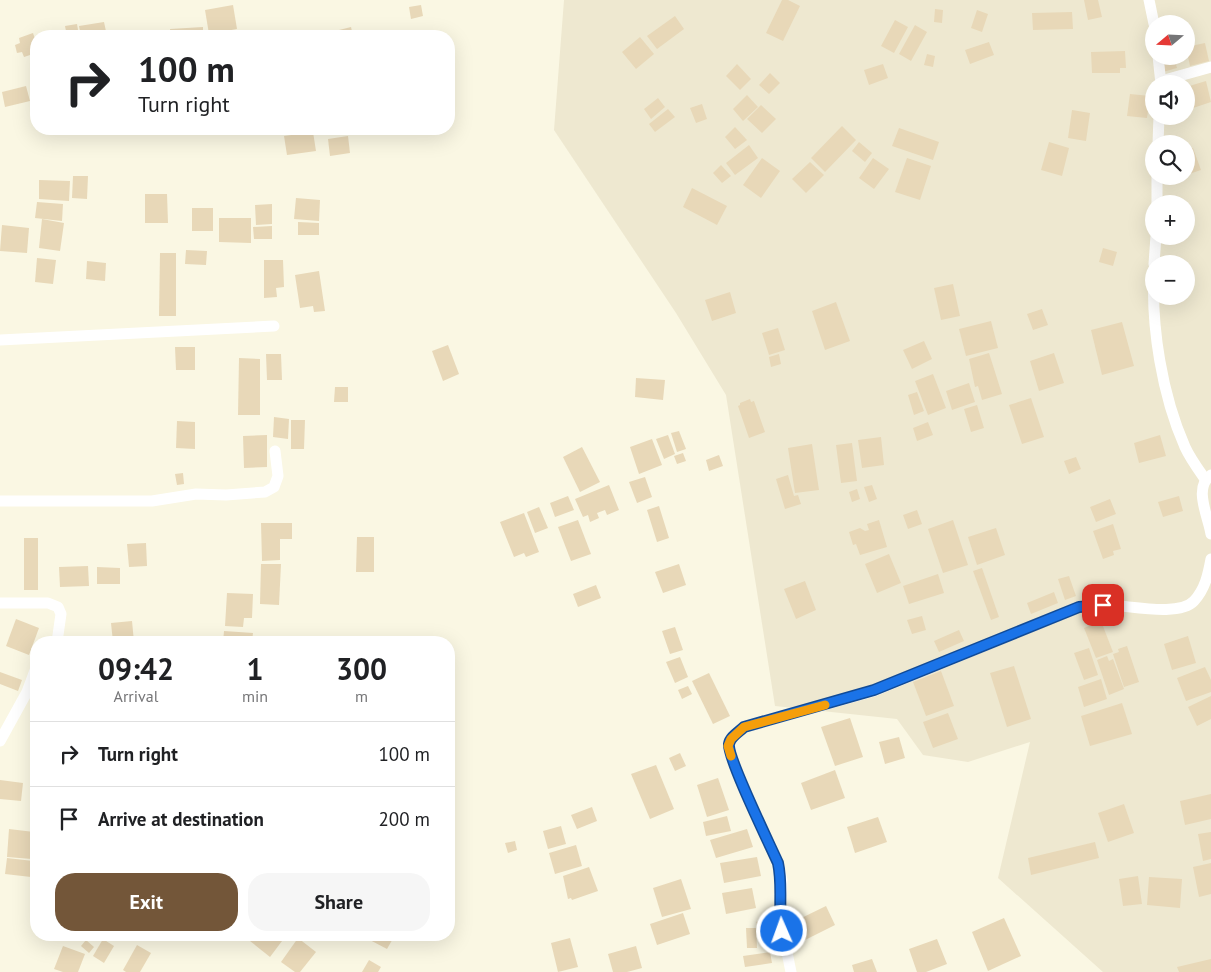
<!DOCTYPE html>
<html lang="en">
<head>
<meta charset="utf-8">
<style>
  :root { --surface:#fff; --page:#f6f6f6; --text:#202124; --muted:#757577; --line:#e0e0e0; --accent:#735639 }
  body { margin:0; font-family:"PT Sans",sans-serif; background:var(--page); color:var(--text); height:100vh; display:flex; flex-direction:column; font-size:19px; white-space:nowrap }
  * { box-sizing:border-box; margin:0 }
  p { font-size:16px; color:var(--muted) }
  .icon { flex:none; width:28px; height:28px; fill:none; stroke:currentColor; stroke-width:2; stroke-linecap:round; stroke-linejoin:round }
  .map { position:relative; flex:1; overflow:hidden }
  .sheet { position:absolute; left:30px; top:636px; width:425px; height:305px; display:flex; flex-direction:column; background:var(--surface); border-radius:20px; box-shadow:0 5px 20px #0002 }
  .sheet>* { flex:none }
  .guide { position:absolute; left:30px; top:30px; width:425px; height:105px; border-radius:20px; box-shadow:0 5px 20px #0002; background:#fff; color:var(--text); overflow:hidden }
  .needle { width:32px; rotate:251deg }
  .controls { position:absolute; left:1145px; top:15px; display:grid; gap:10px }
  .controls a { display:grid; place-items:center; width:50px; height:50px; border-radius:50%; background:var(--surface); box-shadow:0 5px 20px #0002; font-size:25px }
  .pin { position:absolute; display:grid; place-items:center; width:42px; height:42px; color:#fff; margin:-21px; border-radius:10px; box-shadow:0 2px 8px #0006 }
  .me { position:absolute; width:55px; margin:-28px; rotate:358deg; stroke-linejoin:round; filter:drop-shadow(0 0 4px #0008) }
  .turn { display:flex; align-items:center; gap:18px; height:105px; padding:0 25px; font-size:22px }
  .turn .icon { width:65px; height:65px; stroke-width:2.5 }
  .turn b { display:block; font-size:35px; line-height:42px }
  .eta { display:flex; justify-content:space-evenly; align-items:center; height:85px; text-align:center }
  .eta b { font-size:30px; font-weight:700; line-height:35px }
  .cta { display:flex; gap:10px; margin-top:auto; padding:10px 25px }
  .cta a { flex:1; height:58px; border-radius:20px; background:var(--accent); color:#fff; font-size:20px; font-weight:700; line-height:58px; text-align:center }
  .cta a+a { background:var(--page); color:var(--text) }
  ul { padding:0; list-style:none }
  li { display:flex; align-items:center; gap:15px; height:65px; padding:0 25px; border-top:1px solid var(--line) }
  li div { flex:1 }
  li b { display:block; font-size:19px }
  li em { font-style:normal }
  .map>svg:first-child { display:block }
</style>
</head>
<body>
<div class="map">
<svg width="1211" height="972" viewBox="0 0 1211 972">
  <rect width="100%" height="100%" fill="#faf7e3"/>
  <!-- residential -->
  <path fill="#eee8d0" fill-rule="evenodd" d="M564 0H1211V972H1103L998 878 1030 742 968 762 923 755 897 719 775 706 726 395 676 313 554 130ZM1154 24H1186V56H1154ZM1154 84H1186V116H1154ZM1154 144H1186V176H1154ZM1154 204H1186V236H1154ZM1154 264H1186V296H1154Z"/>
  <!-- building -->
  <g fill="#e8d8b8">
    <polygon points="782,0 788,0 800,6 783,41 766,33"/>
    <polygon points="1084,0 1098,0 1102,17 1088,20"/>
    <polygon points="233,5 237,29 209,34 205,10"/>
    <polygon points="421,5 423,16 411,19 409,7"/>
    <polygon points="935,9 943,10 942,23 934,22"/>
    <polygon points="977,10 988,14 982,32 971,28"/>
    <polygon points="1072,12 1073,29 1033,30 1032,13"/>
    <polygon points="675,16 684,29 657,49 647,36"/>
    <polygon points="895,20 908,27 894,53 881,46"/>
    <polygon points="104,22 107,36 81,36 79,26"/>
    <polygon points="77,24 79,36 67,36 65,26"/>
    <polygon points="915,25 927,32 911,61 899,54"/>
    <polygon points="203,27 203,36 171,36 170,29"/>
    <polygon points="351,27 353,36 337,36 335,31"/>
    <polygon points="33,33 36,42 36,53 24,57 22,52 17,53 15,45 20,43 19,38"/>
    <polygon points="640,37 654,54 636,69 622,52"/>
    <polygon points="989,42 994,55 970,64 965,50"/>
    <polygon points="1205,43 1209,61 1190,66 1186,47"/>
    <polygon points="1125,51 1126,68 1120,68 1120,73 1092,73 1091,52"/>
    <polygon points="927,54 935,56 933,67 924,65"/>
    <polygon points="1174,57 1177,68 1163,72 1160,61"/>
    <polygon points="737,64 751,79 740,90 726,76"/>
    <polygon points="883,64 888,78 869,85 864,70"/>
    <polygon points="770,73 780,83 769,94 759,85"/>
    <polygon points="1206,81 1211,102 1187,110 1186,87"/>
    <polygon points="26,86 30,101 5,107 2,92"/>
    <polygon points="1130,94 1150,96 1147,118 1127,116"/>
    <polygon points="747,95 758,107 743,121 733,109"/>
    <polygon points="658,98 665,107 651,119 644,109"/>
    <polygon points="702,104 707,119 696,123 690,108"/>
    <polygon points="761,105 776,119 762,133 747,119"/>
    <polygon points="668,109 675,117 655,132 649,124"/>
    <polygon points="1072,110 1090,113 1086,141 1068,138"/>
    <polygon points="842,126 856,140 825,172 811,158"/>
    <polygon points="735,127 747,140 735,149 725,137"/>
    <polygon points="899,128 939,142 933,160 892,146"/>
    <polygon points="313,132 316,151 287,155 284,136"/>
    <polygon points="348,136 350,153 330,156 328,139"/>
    <polygon points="859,142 872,153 865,162 852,151"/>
    <polygon points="1049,142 1069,148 1062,176 1041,170"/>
    <polygon points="749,145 758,158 735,175 726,163"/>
    <polygon points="1193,148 1201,170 1186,175 1186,151"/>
    <polygon points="762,158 780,171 761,198 743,185"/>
    <polygon points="873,158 889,169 874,189 859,178"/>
    <polygon points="907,158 931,166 920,200 895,192"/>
    <polygon points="810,162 824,175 806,193 792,179"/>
    <polygon points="721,165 731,176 722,183 713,173"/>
    <polygon points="73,176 88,176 87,199 72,198"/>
    <polygon points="39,180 70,181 69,201 39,199"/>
    <polygon points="692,188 727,206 717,225 683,207"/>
    <polygon points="145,194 167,194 168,223 145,223"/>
    <polygon points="296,198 320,200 319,221 294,219"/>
    <polygon points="37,202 63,204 62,221 35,218"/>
    <polygon points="272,204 272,224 256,225 255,205"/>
    <rect x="192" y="208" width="21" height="23"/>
    <polygon points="219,218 251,218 251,243 219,242"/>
    <polygon points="42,219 64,223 60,251 39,248"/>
    <polygon points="298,222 319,223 319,235 298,235"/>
    <polygon points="2,225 29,228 27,253 0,251"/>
    <polygon points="272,226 272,239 254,239 253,227"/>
    <polygon points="1103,248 1117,252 1113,266 1099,262"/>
    <polygon points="186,250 207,251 206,265 185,264"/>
    <polygon points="160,253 176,253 176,316 159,316"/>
    <polygon points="37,258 56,260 53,284 35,282"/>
    <polygon points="264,260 283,260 284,287 276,288 277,297 264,298"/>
    <polygon points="87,261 106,263 105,281 86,279"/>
    <polygon points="319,271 325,311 314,312 313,306 300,308 295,275"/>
    <polygon points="953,284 960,316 941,320 934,288"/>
    <polygon points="730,292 736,313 712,321 705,300"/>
    <polygon points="836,302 850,341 825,350 812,311"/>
    <polygon points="1042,309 1048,325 1033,330 1027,314"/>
    <polygon points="991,321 998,348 966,356 959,329"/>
    <polygon points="1122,322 1134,366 1102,375 1091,330"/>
    <polygon points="778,328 785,350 769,355 762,333"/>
    <polygon points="924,341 932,359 912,369 903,350"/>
    <polygon points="448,345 459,374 443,381 432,351"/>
    <polygon points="175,347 195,347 195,370 176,370"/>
    <polygon points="989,353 1002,394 982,400 978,386 975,387 969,359"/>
    <polygon points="1054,353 1064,383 1039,391 1030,361"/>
    <polygon points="266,354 281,354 282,380 267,380"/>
    <polygon points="779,354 781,364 771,367 769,357"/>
    <polygon points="239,358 260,359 260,415 238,415"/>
    <polygon points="933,374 946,408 928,415 915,381"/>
    <polygon points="636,378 665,380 663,400 635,397"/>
    <polygon points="969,383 975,402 952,410 946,391"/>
    <polygon points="335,387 348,387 348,402 334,402"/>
    <polygon points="917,392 924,411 914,415 908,395"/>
    <polygon points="1031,398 1044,437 1022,444 1009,405"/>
    <polygon points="750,399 751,402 754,401 765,432 749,438 738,406 740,405 740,403"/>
    <polygon points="977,405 984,428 971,432 964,409"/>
    <polygon points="274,417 289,419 288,439 273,437"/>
    <polygon points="291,420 305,420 304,449 291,449"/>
    <polygon points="177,421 195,422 195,449 176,448"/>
    <polygon points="928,422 933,435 917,441 913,428"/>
    <polygon points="679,431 686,449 677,452 671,433"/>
    <polygon points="267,435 267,467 244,468 243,436"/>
    <polygon points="668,435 675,454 664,459 656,439"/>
    <polygon points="1160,435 1166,456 1139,463 1134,443"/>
    <polygon points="881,437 884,465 862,468 858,440"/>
    <polygon points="652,439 662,465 639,474 630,447"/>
    <polygon points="852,443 857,481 841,483 836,445"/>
    <polygon points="812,444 819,490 795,493 788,448"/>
    <polygon points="582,447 600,482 580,492 563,457"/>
    <polygon points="683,453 686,461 677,464 674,456"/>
    <polygon points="719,455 723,466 709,471 706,460"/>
    <polygon points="1076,457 1081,469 1069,474 1064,461"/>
    <polygon points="183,473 184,484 177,485 175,474"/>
    <polygon points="788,475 794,496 798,495 801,504 785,509 776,479"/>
    <polygon points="645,477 652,497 637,503 629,482"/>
    <polygon points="609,485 619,510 607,515 605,510 597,513 599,518 590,522 588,515 583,517 575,499"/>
    <polygon points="872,485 877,499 869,502 864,487"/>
    <polygon points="857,489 860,499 852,502 849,492"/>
    <polygon points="568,496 574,510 555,517 550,503"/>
    <polygon points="1179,496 1183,511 1163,517 1158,502"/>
    <polygon points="1110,499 1116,514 1096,522 1090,507"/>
    <polygon points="659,506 669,538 657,542 647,510"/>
    <polygon points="539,507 548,528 535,533 527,512"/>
    <polygon points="917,510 922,524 908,529 903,515"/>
    <polygon points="524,513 539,552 526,557 524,553 514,557 500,522"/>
    <polygon points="578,520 591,554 571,561 558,527"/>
    <polygon points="879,520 887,547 860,555 856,544 853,545 849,532 860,528 865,531 869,530 867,524"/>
    <polygon points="953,520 968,565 943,573 928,529"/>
    <polygon points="261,523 292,523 292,539 280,539 280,560 262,561"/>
    <polygon points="1113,524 1121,549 1113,551 1114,555 1103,559 1093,531"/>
    <polygon points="996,528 1005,555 977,565 968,537"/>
    <polygon points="357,537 374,537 374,572 356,572"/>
    <rect x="24" y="538" width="14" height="52"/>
    <polygon points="146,543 147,566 129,567 127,544"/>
    <polygon points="889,554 901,583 877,593 865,564"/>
    <polygon points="261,564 281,564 279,605 260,604"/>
    <polygon points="679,564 686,585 663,593 655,572"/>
    <polygon points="88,566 89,586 60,587 59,567"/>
    <polygon points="97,567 120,568 120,584 97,584"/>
    <polygon points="982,568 999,617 991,620 973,571"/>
    <polygon points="938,574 944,593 909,604 903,586"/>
    <polygon points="1069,576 1076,596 1065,600 1058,579"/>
    <polygon points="805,581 816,610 796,619 784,589"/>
    <polygon points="596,585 601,598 578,607 573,594"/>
    <polygon points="1054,592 1058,603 1031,614 1027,603"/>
    <polygon points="227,593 253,594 252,618 244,618 243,627 225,626"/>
    <polygon points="922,616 926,630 912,634 907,620"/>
    <polygon points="16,619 39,628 29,655 6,646"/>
    <polygon points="132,621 134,642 113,642 111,623"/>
    <polygon points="1101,621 1113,652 1096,658 1084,628"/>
    <polygon points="675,627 683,650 670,654 662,631"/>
    <polygon points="959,630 964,641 939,652 934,641"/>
    <polygon points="224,631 253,633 252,642 223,642"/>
    <polygon points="1188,636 1196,663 1172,670 1164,644"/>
    <polygon points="1127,646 1139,682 1124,687 1113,654 1119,652 1118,649"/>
    <polygon points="1089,648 1098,675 1084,680 1074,653"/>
    <polygon points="1107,656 1109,661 1113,659 1124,689 1109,695 1097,660"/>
    <polygon points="680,657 688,677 675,683 666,662"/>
    <polygon points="1014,666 1031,719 1007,727 990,673"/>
    <polygon points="1205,667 1211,680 1211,692 1186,701 1177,678"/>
    <polygon points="941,671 954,706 926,716 913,682"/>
    <polygon points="0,672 22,680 18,691 0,684"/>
    <polygon points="709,673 730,716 713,724 692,681"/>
    <polygon points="1101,679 1107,699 1084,707 1078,687"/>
    <polygon points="688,686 692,694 682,699 678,690"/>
    <polygon points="1211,696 1211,719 1197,726 1188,707"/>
    <polygon points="1122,703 1132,734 1090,746 1081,716"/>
    <polygon points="948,713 958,739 933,748 923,722"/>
    <polygon points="850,718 863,757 835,766 821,727"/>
    <polygon points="899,737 905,758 885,764 879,742"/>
    <polygon points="680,753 686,766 675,771 669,758"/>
    <polygon points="656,765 674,809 650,819 631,774"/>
    <polygon points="835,770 845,798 811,810 801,783"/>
    <polygon points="718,778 729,810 707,817 697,785"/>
    <polygon points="0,780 23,783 21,801 0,799"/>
    <polygon points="1211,794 1211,819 1185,825 1180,801"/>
    <polygon points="1124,804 1134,833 1108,842 1098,813"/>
    <polygon points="592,807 597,821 577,829 571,815"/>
    <polygon points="727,816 731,831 706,836 703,822"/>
    <polygon points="878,817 887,842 855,853 847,827"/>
    <polygon points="561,826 566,844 548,849 543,831"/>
    <polygon points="9,829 34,832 32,859 7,857"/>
    <polygon points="747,829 753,847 716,858 710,840"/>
    <polygon points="1211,832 1211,859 1203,861 1198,834"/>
    <polygon points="515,841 517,850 508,853 505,843"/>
    <polygon points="1095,842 1099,858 1031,875 1028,858"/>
    <polygon points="576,845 582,866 555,874 549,853"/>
    <polygon points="757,857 761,876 724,883 720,863"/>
    <polygon points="7,858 33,861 31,877 5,874"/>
    <polygon points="1211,863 1211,894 1199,897 1193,867"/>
    <polygon points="589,867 598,891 572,900 571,898 568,899 563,876"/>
    <polygon points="1138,876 1142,904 1123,906 1119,879"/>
    <polygon points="1149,877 1182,879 1180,908 1147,905"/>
    <polygon points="681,879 691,909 662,917 653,888"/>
    <polygon points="752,888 756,908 726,914 722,893"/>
    <polygon points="826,906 835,925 795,945 785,926"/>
    <polygon points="683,913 690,934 657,945 650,924"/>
    <polygon points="767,918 770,928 759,931 756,922"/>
    <polygon points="1004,918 1021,956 988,971 972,932"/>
    <polygon points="746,928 756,928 757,948 747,948"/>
    <polygon points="255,935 282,935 285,937 270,957 250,941"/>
    <polygon points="371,935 395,935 387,949 368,939"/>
    <polygon points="298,938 316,952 300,972 295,972 281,962"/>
    <polygon points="570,938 578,967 558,972 551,943"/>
    <polygon points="103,939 114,946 104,963 93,956"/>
    <polygon points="937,939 947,964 926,972 917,972 909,949"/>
    <polygon points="86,940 94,947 89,953 81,946"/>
    <polygon points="137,945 151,953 140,972 126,972 123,970"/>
    <polygon points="63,946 85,954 78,972 63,972 54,969"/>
    <polygon points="636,946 642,968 627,972 613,972 608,954"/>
    <polygon points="770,952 772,963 745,967 743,956"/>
    <polygon points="872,959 877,972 854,972 852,965"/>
    <polygon points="1211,959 1211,972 1179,972 1177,967"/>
    <polygon points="369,960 381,967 378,972 362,972"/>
  </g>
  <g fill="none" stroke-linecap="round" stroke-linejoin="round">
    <!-- minor -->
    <g stroke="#fff" stroke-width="11">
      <polyline points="1149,0 1154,24"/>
      <polyline points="1158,56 1161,84"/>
      <polyline points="1161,81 1211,67"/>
      <polyline points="1158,144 1159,116"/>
      <polyline points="1157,204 1157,176"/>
      <polyline points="1154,264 1156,236"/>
      <path d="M1154 271C1151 327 1162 395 1185 447 1190 458 1198 469 1205 479"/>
      <polyline points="0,340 274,326"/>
      <path d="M1211 475C1193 487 1208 516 1211 534"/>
      <polyline points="0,501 152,501 196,494 226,495 265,492 274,487 278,476 275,451"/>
      <polyline points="0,603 48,603 58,607 61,614 57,642"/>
      <polyline points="0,741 27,692 36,668"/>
      <path d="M791 972 780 918 782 880 778 863C770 845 727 757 729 744 730 737 739 732 744 727L874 691 1079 607C1087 606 1095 605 1103 605 1124 604 1178 618 1194 601 1205 589 1208 575 1211 559"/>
    </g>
  </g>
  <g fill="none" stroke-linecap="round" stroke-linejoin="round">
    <defs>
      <path id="route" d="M782 931C778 908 783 886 778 863 770 845 727 757 729 744 730 737 739 732 744 727L874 690 1079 607 1103 605"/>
    </defs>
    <!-- route casing -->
    <use href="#route" stroke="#114b97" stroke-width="12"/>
    <!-- route -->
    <use href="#route" stroke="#1a73e8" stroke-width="9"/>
    <!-- slow -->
    <polyline stroke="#f59e0b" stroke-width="9" points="731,756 728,746 731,739 744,727 825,705"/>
  </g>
</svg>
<div class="controls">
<a><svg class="needle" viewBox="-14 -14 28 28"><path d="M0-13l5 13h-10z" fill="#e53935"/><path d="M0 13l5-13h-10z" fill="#757577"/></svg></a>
<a><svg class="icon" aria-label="sound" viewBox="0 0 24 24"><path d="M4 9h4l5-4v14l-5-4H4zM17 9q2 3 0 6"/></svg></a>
<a><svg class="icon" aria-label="search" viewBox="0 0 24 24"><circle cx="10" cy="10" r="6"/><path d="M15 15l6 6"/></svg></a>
<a>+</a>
<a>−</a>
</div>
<div class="pin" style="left:1103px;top:605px;background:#d93025"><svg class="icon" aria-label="arrive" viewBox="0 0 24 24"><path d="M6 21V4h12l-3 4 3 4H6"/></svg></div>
<svg class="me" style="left:782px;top:931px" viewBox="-20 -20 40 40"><circle r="17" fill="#1a73e8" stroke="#fff" stroke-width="3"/><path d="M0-11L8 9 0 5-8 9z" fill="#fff"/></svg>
<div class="guide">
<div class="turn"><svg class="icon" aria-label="right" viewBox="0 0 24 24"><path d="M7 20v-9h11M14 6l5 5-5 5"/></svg><div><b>100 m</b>Turn right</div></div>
</div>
<section class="sheet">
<div class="eta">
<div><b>09:42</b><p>Arrival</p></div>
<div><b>1</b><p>min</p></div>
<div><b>300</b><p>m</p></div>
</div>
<ul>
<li><svg class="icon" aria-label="right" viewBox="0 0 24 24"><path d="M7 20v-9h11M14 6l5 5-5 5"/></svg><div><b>Turn right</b></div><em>100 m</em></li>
<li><svg class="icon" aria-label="arrive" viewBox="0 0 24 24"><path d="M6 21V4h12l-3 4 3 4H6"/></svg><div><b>Arrive at destination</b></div><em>200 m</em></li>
</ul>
<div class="cta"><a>Exit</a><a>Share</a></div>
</section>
</div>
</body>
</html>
